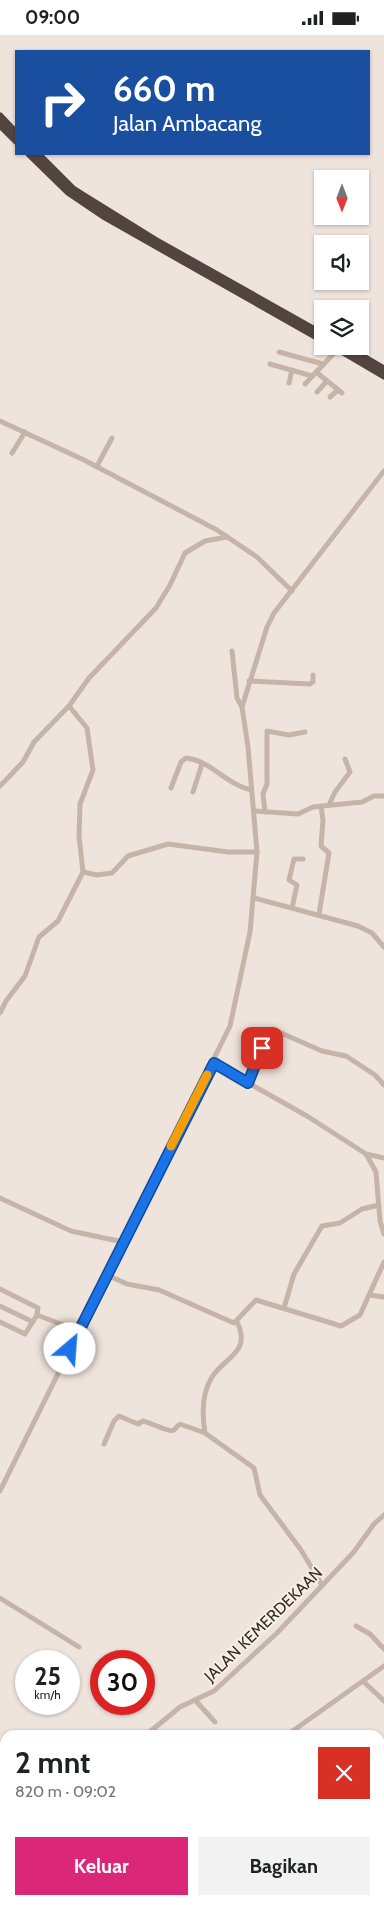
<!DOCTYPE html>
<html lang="id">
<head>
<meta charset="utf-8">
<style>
  :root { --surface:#fff; --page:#f2f2f2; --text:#202124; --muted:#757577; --accent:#db2777 }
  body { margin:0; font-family:Cabin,sans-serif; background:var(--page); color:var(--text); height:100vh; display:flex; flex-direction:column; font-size:19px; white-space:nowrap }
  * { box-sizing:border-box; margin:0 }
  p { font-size:16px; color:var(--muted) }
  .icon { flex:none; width:28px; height:28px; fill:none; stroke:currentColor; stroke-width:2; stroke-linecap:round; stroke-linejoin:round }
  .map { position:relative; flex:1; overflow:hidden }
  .panel { position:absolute; left:0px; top:1695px; width:385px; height:175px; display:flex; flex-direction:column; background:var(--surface); border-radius:15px 15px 0 0; box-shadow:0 1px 4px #0004 }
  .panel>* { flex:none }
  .guide { position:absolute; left:15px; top:15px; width:355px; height:105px; border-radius:0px; box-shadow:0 1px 4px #0004; background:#1a4fa0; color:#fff; overflow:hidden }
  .needle { width:32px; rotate:180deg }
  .fabs { position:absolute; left:314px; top:135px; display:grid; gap:10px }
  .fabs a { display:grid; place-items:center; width:55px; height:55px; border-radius:0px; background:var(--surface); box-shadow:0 1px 4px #0004; font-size:25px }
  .speed { position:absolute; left:15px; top:1615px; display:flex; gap:10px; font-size:25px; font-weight:700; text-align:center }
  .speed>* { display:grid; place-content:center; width:65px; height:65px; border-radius:50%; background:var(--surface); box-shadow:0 1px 4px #0004; line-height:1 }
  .speed small { font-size:12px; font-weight:400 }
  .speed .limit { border:8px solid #d22; background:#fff; color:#111 }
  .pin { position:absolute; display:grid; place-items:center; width:42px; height:42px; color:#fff; margin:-21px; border-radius:10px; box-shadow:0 2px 8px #0006 }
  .me { position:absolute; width:55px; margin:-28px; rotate:27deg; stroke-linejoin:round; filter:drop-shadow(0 0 4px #0008) }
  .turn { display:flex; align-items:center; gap:18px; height:105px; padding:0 15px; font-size:22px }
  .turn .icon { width:65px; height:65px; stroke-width:2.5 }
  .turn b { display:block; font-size:35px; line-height:42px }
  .round { display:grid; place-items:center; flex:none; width:52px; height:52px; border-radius:0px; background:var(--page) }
  .overview { display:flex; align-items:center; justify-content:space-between; height:85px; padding:0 15px }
  h1 { font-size:30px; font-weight:700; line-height:38px }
  .button { display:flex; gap:10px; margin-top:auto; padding:10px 15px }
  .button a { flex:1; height:58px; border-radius:0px; background:var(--accent); color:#fff; font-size:20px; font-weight:700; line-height:58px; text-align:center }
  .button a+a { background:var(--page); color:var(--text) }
  .status { display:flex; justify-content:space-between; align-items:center; height:35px; padding:0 25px; background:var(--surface); direction:ltr }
  .status svg { height:14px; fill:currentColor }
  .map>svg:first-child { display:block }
</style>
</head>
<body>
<div class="status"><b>09:00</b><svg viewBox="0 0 49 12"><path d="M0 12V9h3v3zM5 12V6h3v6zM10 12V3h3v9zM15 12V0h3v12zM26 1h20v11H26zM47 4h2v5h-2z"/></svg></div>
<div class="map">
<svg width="384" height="1870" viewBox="0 0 384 1870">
  <rect width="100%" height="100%" fill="#efe4dc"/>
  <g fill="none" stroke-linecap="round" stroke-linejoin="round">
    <!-- minor -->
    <g stroke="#c6b4a9" stroke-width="5">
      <polyline points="279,317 323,329"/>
      <polyline points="270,329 312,341"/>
      <polyline points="316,337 342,358"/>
      <polyline points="289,348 292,335"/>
      <polyline points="305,349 338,314"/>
      <polyline points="317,357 327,346"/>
      <polyline points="330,362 338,355"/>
      <polyline points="0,386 84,425 217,495 257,522 292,556"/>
      <polyline points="12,418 25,397"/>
      <polyline points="97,431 112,403"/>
      <polyline points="232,616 237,663 242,672"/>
      <polyline points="249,646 310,649 313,647 313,640"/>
      <polyline points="0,751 23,727 34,707 69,671 89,643 156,573 170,550 185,518 205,506 227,502"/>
      <path d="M171 753 181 727 186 723C210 725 227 750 251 755"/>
      <polyline points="193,757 202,729"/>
      <polyline points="329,770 335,757 350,737 345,724"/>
      <polyline points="254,776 298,779 313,772 362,767 374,761 384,761"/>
      <polyline points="265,777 263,759 267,749 267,696 289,700 305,697"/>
      <polyline points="83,837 97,840 112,838 128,821 168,809 228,817 257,817"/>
      <polyline points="254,863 358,891 372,898 384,912"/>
      <polyline points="292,873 297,850 289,845 294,824 303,824"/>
      <polyline points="319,879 329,818 321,811 323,785 321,771"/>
      <polyline points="0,978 6,966 25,941 39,902 58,886 83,837 79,801 80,769 93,735 87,693 69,671"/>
      <polyline points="213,1028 307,1081 366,1119 376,1137 380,1186 384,1199"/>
      <polyline points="248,1048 269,996 272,994 322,1016 346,1021 375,1040 384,1050"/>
      <polyline points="366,1119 384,1123"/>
      <polyline points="0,1163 71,1196 123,1207"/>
      <polyline points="107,1240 127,1249 159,1255 234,1288 256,1265 341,1291 360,1280 384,1227"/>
      <polyline points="0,1254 38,1273 37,1280 25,1299 0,1287"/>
      <polyline points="369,1260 384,1262"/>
      <polyline points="0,1271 33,1287"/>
      <polyline points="284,1273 294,1239 322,1191 340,1188 362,1174 379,1170"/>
      <polyline points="37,1280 79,1296"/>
      <path d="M237 1287C252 1317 224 1323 212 1342 202 1358 202 1380 205 1398L254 1433 260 1460 301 1515 322 1550"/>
      <path d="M104 1409 114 1386 119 1381 138 1389 143 1386C149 1387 170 1398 174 1395 176 1393 177 1391 180 1389L205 1398"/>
      <polyline points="0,1456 230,991 250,897 257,817 248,712 242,672 267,592 274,578 384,436"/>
      <polyline points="0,1563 79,1612"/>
      <polyline points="356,1591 370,1599 384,1614"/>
      <polyline points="363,1646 384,1666"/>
      <polyline points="195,1665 215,1687"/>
      <polyline points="146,1700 180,1672 214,1656 276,1599 353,1518 374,1489 384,1480"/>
      <polyline points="287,1700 384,1631"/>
      <polyline points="380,1792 384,1794"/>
      <polyline points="49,1870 56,1865"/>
    </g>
    <!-- highway -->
    <g stroke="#544440" stroke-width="7">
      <polyline points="0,81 16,98"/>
      <polyline points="0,90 16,106"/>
      <polyline points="29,119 68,157 105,182 322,305"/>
      <polyline points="38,119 73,154 84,161 155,205 322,299"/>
      <polyline points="333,311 384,341"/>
      <polyline points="345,311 384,334"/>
    </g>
  </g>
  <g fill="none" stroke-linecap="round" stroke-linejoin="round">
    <defs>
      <polyline id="route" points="70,1314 214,1028 248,1048 262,1013"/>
    </defs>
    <!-- route casing -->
    <use href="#route" stroke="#114b97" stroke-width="12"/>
    <!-- route -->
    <use href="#route" stroke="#1a73e8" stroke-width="9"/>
    <!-- slow -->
    <polyline stroke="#f59e0b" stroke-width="9" points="171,1111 207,1040"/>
  </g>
  <g text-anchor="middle" stroke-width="4" stroke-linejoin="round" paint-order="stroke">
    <!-- street labels -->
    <g font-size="16" fill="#342b28" stroke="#f8efe7">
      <text transform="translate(263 1589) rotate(-44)" y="6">JALAN KEMERDEKAAN</text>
    </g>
  </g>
</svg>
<div class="fabs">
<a><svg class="needle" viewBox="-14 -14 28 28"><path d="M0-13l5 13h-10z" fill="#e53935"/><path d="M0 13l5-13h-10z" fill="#757577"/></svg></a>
<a><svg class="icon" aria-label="sound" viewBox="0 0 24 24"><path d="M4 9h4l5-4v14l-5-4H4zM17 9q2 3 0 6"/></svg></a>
<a><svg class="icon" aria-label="layers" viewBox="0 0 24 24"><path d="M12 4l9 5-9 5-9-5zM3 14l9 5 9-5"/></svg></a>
</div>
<div class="speed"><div>25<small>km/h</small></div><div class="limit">30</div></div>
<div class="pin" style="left:262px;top:1013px;background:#d93025"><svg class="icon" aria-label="arrive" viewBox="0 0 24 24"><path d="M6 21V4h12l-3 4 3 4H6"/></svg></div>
<svg class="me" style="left:70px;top:1314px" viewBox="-20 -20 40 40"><circle r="19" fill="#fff"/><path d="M0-13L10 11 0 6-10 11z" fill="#1a73e8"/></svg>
<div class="guide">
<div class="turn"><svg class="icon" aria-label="right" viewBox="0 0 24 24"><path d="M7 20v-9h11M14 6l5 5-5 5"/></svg><div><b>660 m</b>Jalan Ambacang</div></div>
</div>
<section class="panel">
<div class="overview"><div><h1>2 mnt</h1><p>820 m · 09:02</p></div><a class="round" style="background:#d93025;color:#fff"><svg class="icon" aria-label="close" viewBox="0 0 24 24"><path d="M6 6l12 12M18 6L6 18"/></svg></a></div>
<div class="button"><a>Keluar</a><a>Bagikan</a></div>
</section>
</div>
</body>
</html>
